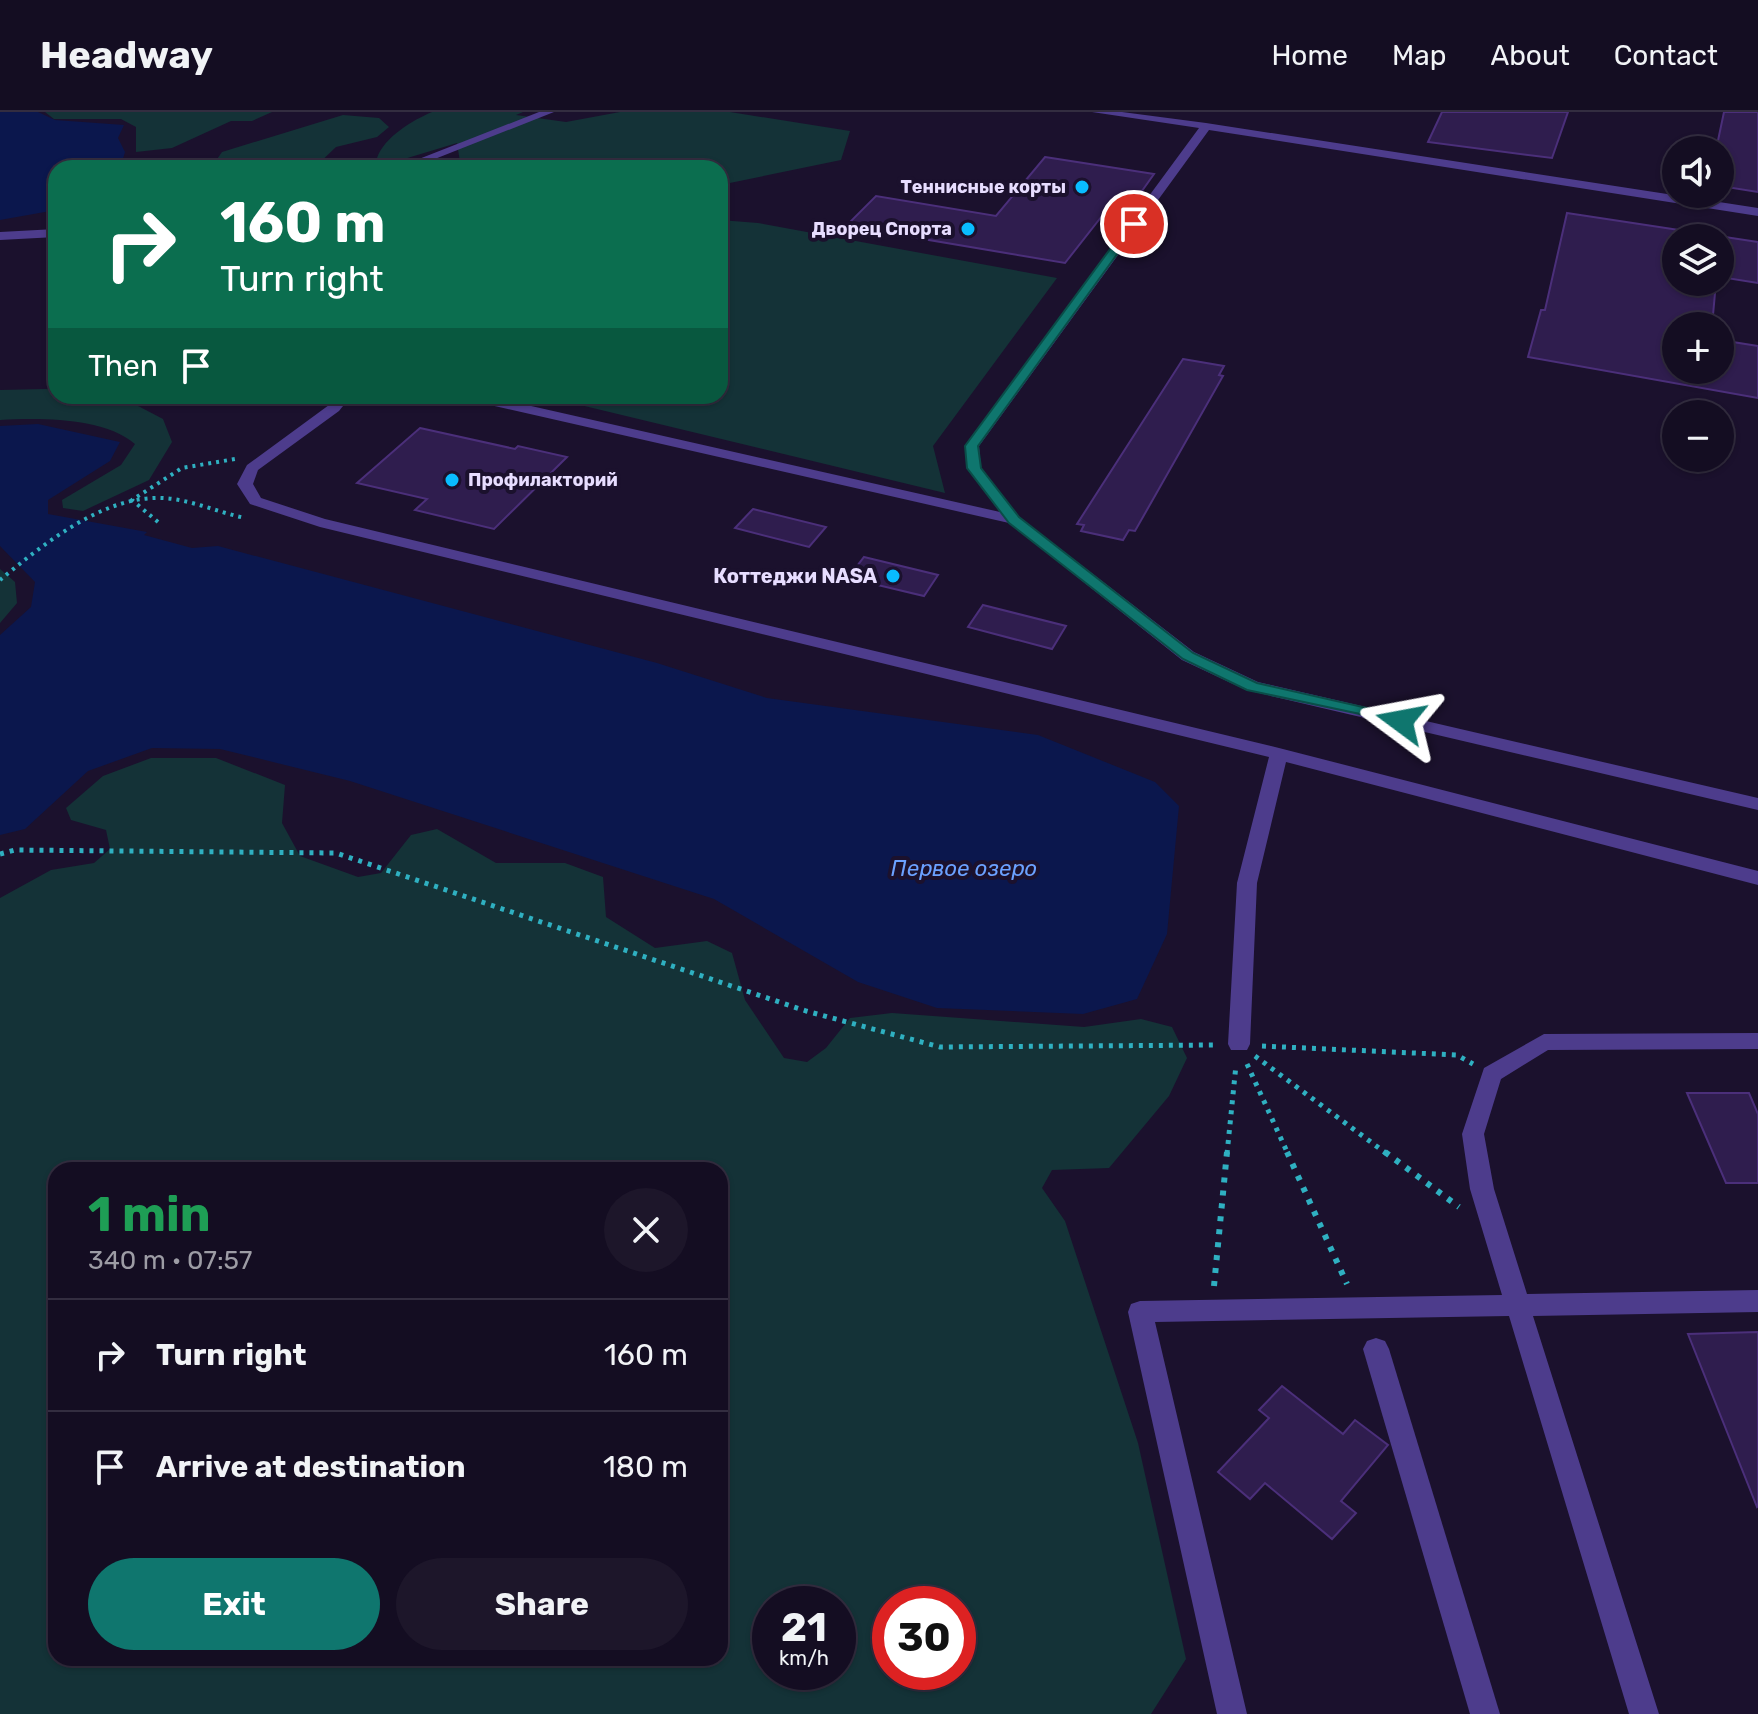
<!DOCTYPE html>
<html lang="en">
<head>
<meta charset="utf-8">
<style>
  :root { --surface:#140d22; --page:#1d162a; --text:#f1f3f6; --muted:#9d9ca5; --line:#332d40; --accent:#0f766e }
  body { margin:0; font-family:Rubik,sans-serif; background:var(--page); color:var(--text); height:100vh; display:flex; flex-direction:column; font-size:30px; white-space:nowrap }
  * { box-sizing:border-box; margin:0 }
  p { font-size:26px; color:var(--muted) }
  .icon { flex:none; width:44px; height:44px; fill:none; stroke:currentColor; stroke-width:2; stroke-linecap:round; stroke-linejoin:round }
  .map { position:relative; flex:1; overflow:hidden }
  .details { position:absolute; left:48px; top:1050px; width:680px; height:504px; display:flex; flex-direction:column; background:var(--surface); border-radius:24px; box-shadow:0 2px 6px #0004,0 0 0 2px var(--line) }
  .details>* { flex:none }
  .banner { position:absolute; left:48px; top:48px; width:680px; height:244px; border-radius:24px; box-shadow:0 2px 6px #0004,0 0 0 2px var(--line); background:#0b6e4f; color:#fff; overflow:hidden }
  .fabs { position:absolute; left:1662px; top:24px; display:grid; gap:16px }
  .fabs a { display:grid; place-items:center; width:72px; height:72px; border-radius:50%; background:var(--surface); box-shadow:0 2px 6px #0004,0 0 0 2px var(--line); font-size:40px }
  .speed { position:absolute; left:752px; top:1474px; display:flex; gap:16px; font-size:40px; font-weight:700; text-align:center }
  .speed>* { display:grid; place-content:center; width:104px; height:104px; border-radius:50%; background:var(--surface); box-shadow:0 2px 6px #0004,0 0 0 2px var(--line); line-height:1 }
  .speed small { font-size:20px; font-weight:400 }
  .speed .limit { border:12px solid #d22; background:#fff; color:#111 }
  .pin { position:absolute; display:grid; place-items:center; width:68px; height:68px; color:#fff; margin:-34px; border:4px solid #fff; border-radius:50%; box-shadow:0 2px 8px #0007 }
  .me { position:absolute; width:88px; margin:-44px; rotate:283deg; stroke-linejoin:round; filter:drop-shadow(0 0 6px #0008) }
  .turn { display:flex; align-items:center; gap:28px; height:168px; padding:0 40px; font-size:36px }
  .turn .icon { width:104px; height:104px; stroke-width:2.5 }
  .turn b { display:block; font-size:56px; line-height:68px }
  .then { display:flex; align-items:center; height:76px; padding:0 40px; background:#0003; gap:16px; font-size:30px }
  .round { display:grid; place-items:center; flex:none; width:84px; height:84px; border-radius:42px; background:var(--page) }
  .overview { display:flex; align-items:center; justify-content:space-between; height:136px; padding:0 40px }
  h1 { font-size:48px; font-weight:700; line-height:60px; color:#1e9e55 }
  .button { display:flex; gap:16px; margin-top:auto; padding:16px 40px }
  .button a { flex:1; height:92px; border-radius:48px; background:var(--accent); color:#fff; font-size:32px; font-weight:700; line-height:92px; text-align:center }
  .button a+a { background:var(--page); color:var(--text) }
  ul { padding:0; list-style:none }
  li { display:flex; align-items:center; gap:24px; height:112px; padding:0 40px; border-top:2px solid var(--line) }
  li div { flex:1 }
  li b { display:block; font-size:30px }
  li em { font-style:normal }
  header { display:flex; align-items:center; gap:48px; box-sizing:border-box; height:112px; padding:0 40px; background:var(--surface); border-bottom:2px solid var(--line) }
  header strong { font-size:38px }
  nav { display:flex; gap:44px; margin-inline-start:auto; font-size:28px }
  .map>svg:first-child { display:block }
</style>
</head>
<body>
<header>
<strong>Headway</strong>
<nav><a>Home</a><a>Map</a><a>About</a><a>Contact</a></nav>
</header>
<div class="map">
<svg width="1758" height="1602" viewBox="0 0 1758 1602">
  <rect width="100%" height="100%" fill="#1b112d"/>
  <!-- green -->
  <g fill="#143237" fill-rule="evenodd">
    <polygon points="45,0 272,0 252,9 231,9 172,36 136,40 136,15 121,7 54,7"/>
    <path d="M432 0H523L516 3 566 10 620 0H730L850 19 841 48 720 73V56H461L457 31 391 51 377 46C384 25 413 8 432 0Z"/>
    <polygon points="343,3 379,6 389,15 377,25 336,35 314,56 199,56 213,53 222,40"/>
    <polygon points="720,108 758,111 1057,166 933,334 945,381 543,284 720,284"/>
    <path d="M46 277 56 278V284L121 285 163 307 172 330 149 368 83 399 63 396 62 388 121 353 135 332C103 305 40 306 0 308V278Z"/>
    <polygon points="0,457 15,470 17,491 0,511"/>
    <path d="M151 646H216L285 673 282 711 300 744 358 765 381 761 411 723 437 717 496 751H565L603 765 606 805 655 836 707 829 732 841 745 888 784 946 807 950 826 936 850 906 892 901 1084 915 1141 907 1172 915 1187 946 1169 984 1109 1056 1052 1058 1042 1076 1065 1109 1138 1331 1186 1547 1151 1602H0V786L51 758 94 751 110 737 106 718 71 708 66 696 103 664ZM56 1058H720V1546H56ZM838 1492V1560H770V1492ZM958 1492V1560H890V1492Z"/>
  </g>
  <!-- water -->
  <g fill="#0b174d">
    <polygon points="0,0 38,0 55,8 124,13 118,26 125,40 122,50 108,56 56,56 56,98 0,108"/>
    <polygon points="38,312 120,330 110,349 48,388 48,402 147,420 144,423 192,436 218,434 657,551 767,586 1038,623 1155,670 1179,694 1167,822 1137,887 1083,902 937,896 858,870 714,787 350,669 220,637 152,636 88,659 25,717 0,723 0,523 31,495 35,470 0,434 0,314"/>
  </g>
  <!-- building -->
  <g fill="#2f1d4e" stroke="#4b2f7a" stroke-width="2">
    <polygon points="1442,0 1568,0 1552,46 1428,30"/>
    <polygon points="1724,0 1758,0 1758,80 1720,74 1720,38 1716,38"/>
    <polygon points="1045,45 1154,62 1122,107 1102,104 1065,151 846,114 876,84 996,104"/>
    <polygon points="1567,101 1758,130 1758,171 1720,165 1720,126 1676,126 1676,170 1716,170 1712,214 1676,214 1676,258 1720,258 1720,228 1758,234 1758,286 1528,245 1541,198 1545,198"/>
    <polygon points="1183,247 1224,254 1219,263 1223,264 1135,419 1129,418 1123,428 1081,419 1084,413 1077,412"/>
    <polygon points="420,316 515,337 518,334 567,345 494,417 415,398 427,387 357,371"/>
    <polygon points="753,397 826,415 809,435 735,416"/>
    <polygon points="864,445 938,463 924,484 848,466"/>
    <polygon points="983,493 1066,514 1052,537 968,515"/>
    <polygon points="1687,981 1749,981 1758,1002 1758,1071 1726,1071"/>
    <polygon points="1758,1220 1758,1394 1757,1395 1688,1222"/>
    <polygon points="1282,1274 1343,1322 1355,1308 1388,1333 1341,1389 1356,1401 1332,1427 1265,1371 1250,1387 1218,1360 1269,1306 1259,1298"/>
  </g>
  <g fill="none" stroke-linecap="round" stroke-linejoin="round">
    <!-- path-far2 -->
    <g stroke="#2fb0c1" stroke-width="4" stroke-dasharray="3 5" stroke-linecap="butt">
      <polyline points="158,410 132,388 182,356 235,347"/>
      <path d="M0 468C41 434 99 387 155 386 186 385 216 400 245 406"/>
    </g>
    <!-- path-far1 -->
    <g stroke="#2fb0c1" stroke-width="5" stroke-dasharray="4 6" stroke-linecap="butt">
      <polyline points="0,742 15,738 336,741 806,899 940,935 1216,933"/>
      <polyline points="1262,934 1457,943 1473,952"/>
      <polyline points="1255,944 1387,1042"/>
      <polyline points="1247,952 1288,1042"/>
      <polyline points="1227,1042 1236,953"/>
    </g>
    <!-- path -->
    <g stroke="#2fb0c1" stroke-width="6" stroke-dasharray="5 8" stroke-linecap="butt">
      <polyline points="1287,1040 1347,1172"/>
      <polyline points="1385,1040 1459,1095"/>
      <polyline points="1214,1174 1227,1040"/>
    </g>
    <!-- minor -->
    <g fill="#4d3c8c" fill-rule="evenodd">
      <polygon points="539,0 554,0 412,56 396,56"/>
      <polygon points="1092,0 1122,0 1206,11 1758,96 1758,104 1209,18 979,334 981,356 1019,405 1194,540 1258,570 1758,686 1758,698 1246,578 1182,548 1009,411 468,288 461,284 487,284 1000,400 967,356 965,334 1199,16"/>
      <polygon points="56,117 56,125 0,128 0,120"/>
      <polygon points="337,284 351,284 339,299 258,358 253,372 261,386 325,407 1279,636 1758,759 1758,773 1286,650 1257,771 1250,932 1247,938 1231,938 1228,932 1237,771 1269,645 320,415 250,392 237,372 247,353 329,293"/>
      <polygon points="1758,921 1758,937 1548,938 1501,967 1484,1022 1494,1077 1527,1182 1758,1178 1758,1200 1533,1204 1659,1602 1629,1602 1509,1204 1155,1210 1247,1602 1217,1602 1128,1200 1131,1192 1140,1189 1502,1183 1470,1077 1462,1022 1484,956 1544,922"/>
      <polygon points="1376,1226 1385,1229 1389,1237 1500,1602 1470,1602 1363,1237 1367,1229"/>
    </g>
  </g>
  <!-- route -->
  <polygon fill="#0f766e" stroke="#0a4d48" stroke-width="2" points="1130,110 1139,112 978,334 981,356 1019,405 1193,541 1257,571 1407,605 1407,612 1247,578 1183,547 1009,411 967,356 965,334"/>
  <!-- markers -->
  <g fill="#09bcff" stroke="#1b112d" stroke-width="3">
    <circle cx="1082" cy="75" r="8"/>
    <circle cx="968" cy="117" r="8"/>
    <circle cx="452" cy="368" r="8"/>
    <circle cx="893" cy="464" r="8"/>
  </g>
  <g text-anchor="middle" stroke-width="8" stroke-linejoin="round" paint-order="stroke">
    <!-- far-poi labels -->
    <g font-size="18" font-weight="bold" fill="#e7ddff" stroke="#1b112d" text-anchor="end">
      <text x="1066" y="81">Теннисные корты</text>
      <text x="952" y="123">Дворец Спорта</text>
      <text x="468" y="374" text-anchor="start">Профилакторий</text>
    </g>
    <!-- poi labels -->
    <g font-size="20" font-weight="bold" fill="#e7ddff" stroke="#1b112d" text-anchor="end">
      <text x="877" y="471">Коттеджи NASA</text>
    </g>
    <!-- water labels -->
    <g font-size="22" font-style="italic" fill="#6ba1ff" stroke="#1b112d">
      <text x="964" y="764">Первое озеро</text>
    </g>
  </g>
</svg>
<div class="fabs">
<a><svg class="icon" aria-label="sound" viewBox="0 0 24 24"><path d="M4 9h4l5-4v14l-5-4H4zM17 9q2 3 0 6"/></svg></a>
<a><svg class="icon" aria-label="layers" viewBox="0 0 24 24"><path d="M12 4l9 5-9 5-9-5zM3 14l9 5 9-5"/></svg></a>
<a>+</a>
<a>−</a>
</div>
<div class="speed"><div>21<small>km/h</small></div><div class="limit">30</div></div>
<div class="pin" style="left:1134px;top:112px;background:#d93025"><svg class="icon" aria-label="arrive" viewBox="0 0 24 24"><path d="M6 21V4h12l-3 4 3 4H6"/></svg></div>
<svg class="me" style="left:1401px;top:609px" viewBox="-20 -20 40 40"><path d="M0-17L14 15 0 8-14 15z" fill="#0f766e" stroke="#fff" stroke-width="4"/></svg>
<div class="banner">
<div class="turn"><svg class="icon" aria-label="right" viewBox="0 0 24 24"><path d="M7 20v-9h11M14 6l5 5-5 5"/></svg><div><b>160 m</b>Turn right</div></div>
<div class="then">Then<svg class="icon" aria-label="arrive" viewBox="0 0 24 24"><path d="M6 21V4h12l-3 4 3 4H6"/></svg></div>
</div>
<section class="details">
<div class="overview"><div><h1>1 min</h1><p>340 m · 07:57</p></div><a class="round"><svg class="icon" aria-label="close" viewBox="0 0 24 24"><path d="M6 6l12 12M18 6L6 18"/></svg></a></div>
<ul>
<li><svg class="icon" aria-label="right" viewBox="0 0 24 24"><path d="M7 20v-9h11M14 6l5 5-5 5"/></svg><div><b>Turn right</b></div><em>160 m</em></li>
<li><svg class="icon" aria-label="arrive" viewBox="0 0 24 24"><path d="M6 21V4h12l-3 4 3 4H6"/></svg><div><b>Arrive at destination</b></div><em>180 m</em></li>
</ul>
<div class="button"><a>Exit</a><a>Share</a></div>
</section>
</div>
</body>
</html>
